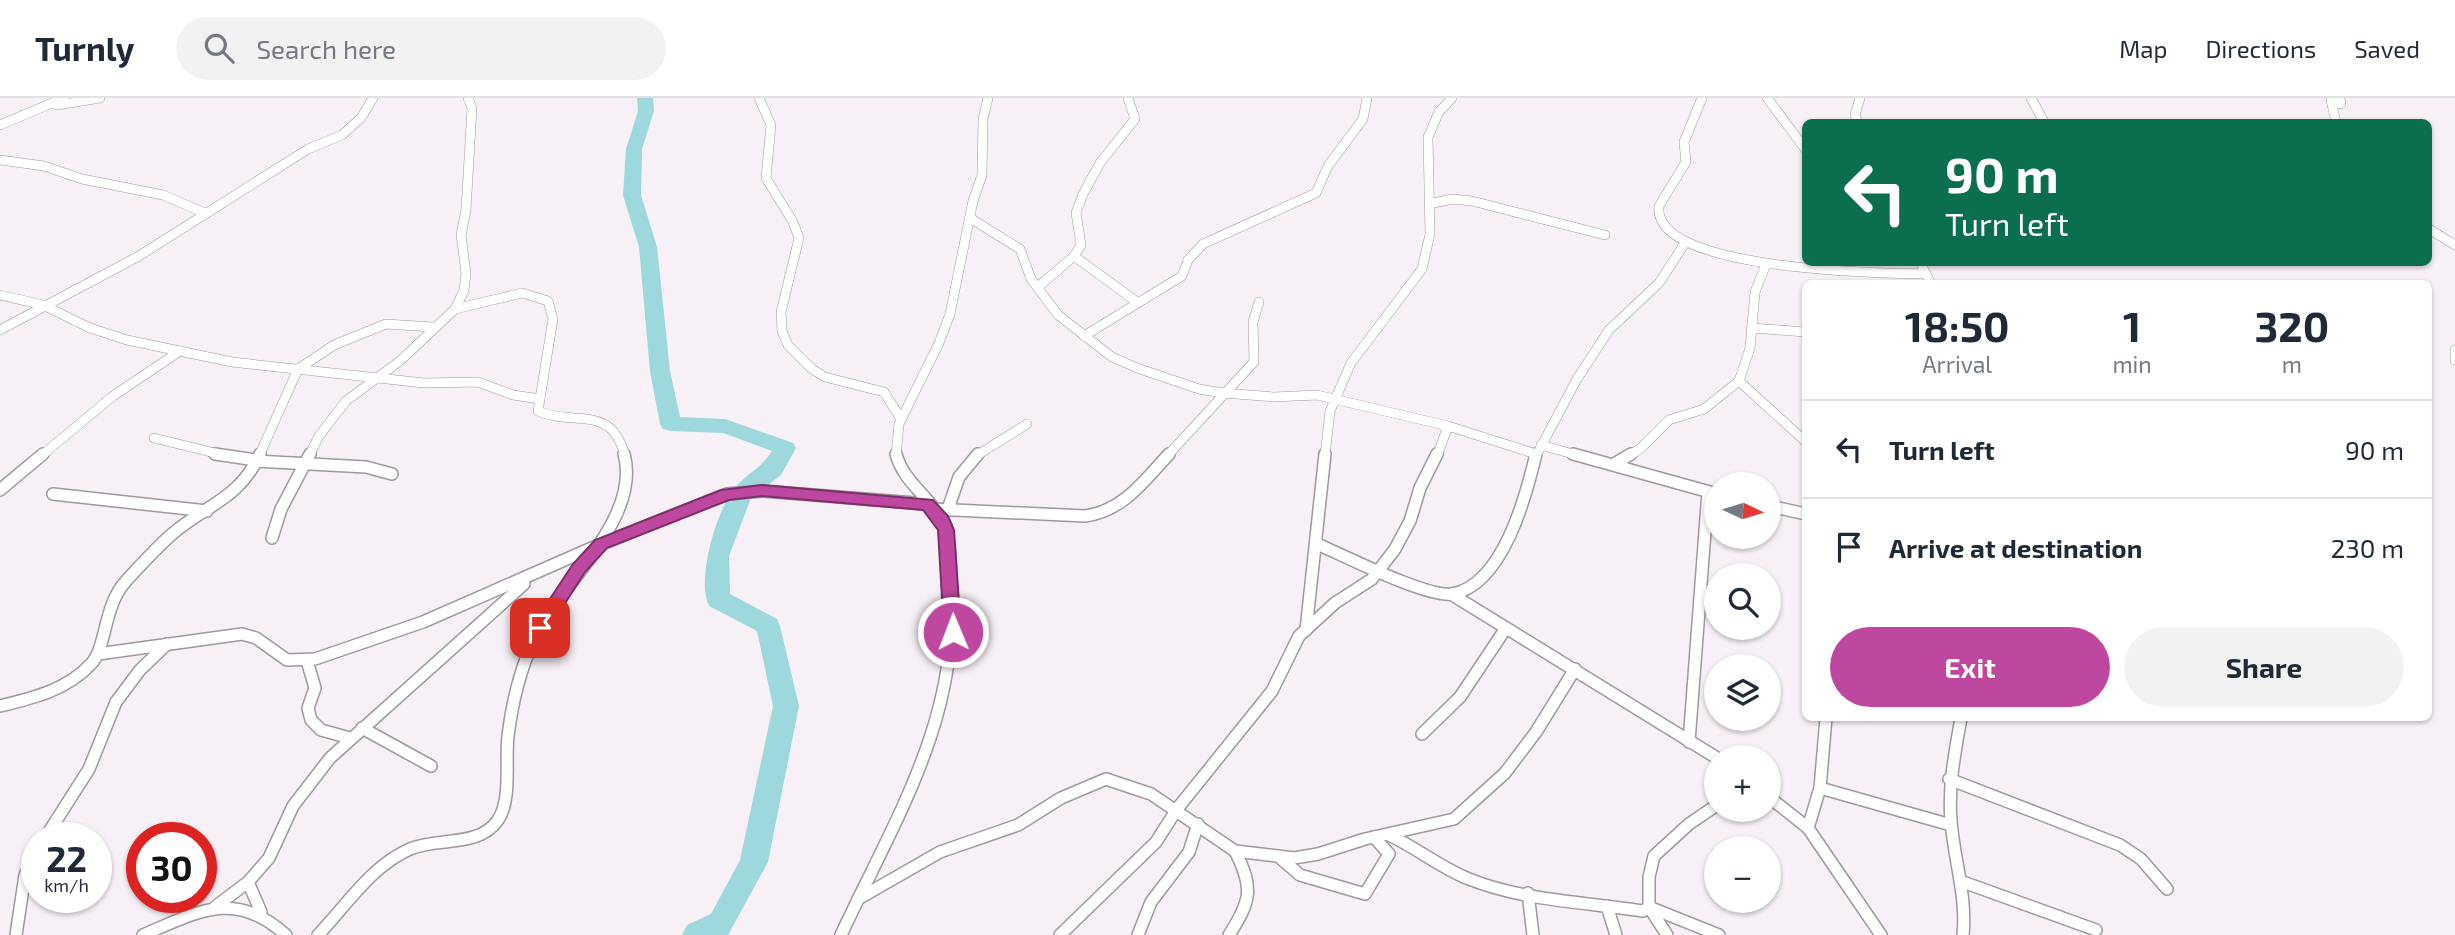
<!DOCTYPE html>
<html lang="en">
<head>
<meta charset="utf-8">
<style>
  :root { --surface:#fff; --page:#f2f2f3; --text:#1f2937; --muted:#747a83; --line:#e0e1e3; --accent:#be489f }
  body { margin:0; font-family:"Exo 2",sans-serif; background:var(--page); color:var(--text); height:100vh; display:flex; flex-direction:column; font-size:26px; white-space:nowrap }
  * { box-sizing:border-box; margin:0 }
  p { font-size:23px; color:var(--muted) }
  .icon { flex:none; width:38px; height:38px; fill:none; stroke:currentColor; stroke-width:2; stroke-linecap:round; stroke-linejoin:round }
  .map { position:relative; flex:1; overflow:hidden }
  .sheet { position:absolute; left:1802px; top:182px; width:630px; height:441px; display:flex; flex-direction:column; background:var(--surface); border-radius:10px; box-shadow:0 2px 5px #0004 }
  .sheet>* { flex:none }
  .top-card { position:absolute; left:1802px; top:21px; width:630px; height:147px; border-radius:10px; box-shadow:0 2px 5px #0004; background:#0b6e4f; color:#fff; overflow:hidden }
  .needle { width:46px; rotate:94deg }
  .controls { position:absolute; left:1704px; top:374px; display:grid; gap:14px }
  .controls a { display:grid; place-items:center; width:77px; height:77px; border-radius:50%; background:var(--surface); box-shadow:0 2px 5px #0004; font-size:35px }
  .speed { position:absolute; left:21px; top:724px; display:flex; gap:14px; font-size:35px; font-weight:700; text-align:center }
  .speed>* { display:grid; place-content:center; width:91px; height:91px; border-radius:50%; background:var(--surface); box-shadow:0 2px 5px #0004; line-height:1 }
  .speed small { font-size:18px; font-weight:400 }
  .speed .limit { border:10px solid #d22; background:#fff; color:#111 }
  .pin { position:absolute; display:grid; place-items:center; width:60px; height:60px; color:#fff; margin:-30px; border-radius:14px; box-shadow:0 4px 10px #0006 }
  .me { position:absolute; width:77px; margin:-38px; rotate:359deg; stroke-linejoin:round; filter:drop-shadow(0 0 5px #0008) }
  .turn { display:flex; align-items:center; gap:24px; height:147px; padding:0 28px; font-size:32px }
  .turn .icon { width:91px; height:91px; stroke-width:2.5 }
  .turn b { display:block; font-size:49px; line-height:60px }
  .eta { display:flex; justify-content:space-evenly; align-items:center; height:119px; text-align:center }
  .eta b { font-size:42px; font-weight:700; line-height:49px }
  .cta { display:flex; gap:14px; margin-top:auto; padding:14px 28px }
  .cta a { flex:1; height:80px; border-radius:42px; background:var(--accent); color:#fff; font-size:28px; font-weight:700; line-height:80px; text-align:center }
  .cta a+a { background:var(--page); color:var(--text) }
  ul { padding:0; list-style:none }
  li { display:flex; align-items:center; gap:21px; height:98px; padding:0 28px; border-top:2px solid var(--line) }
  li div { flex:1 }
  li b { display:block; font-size:26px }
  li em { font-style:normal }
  header { display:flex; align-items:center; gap:42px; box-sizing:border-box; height:98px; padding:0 35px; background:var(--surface); border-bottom:2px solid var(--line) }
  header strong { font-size:33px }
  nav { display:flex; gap:38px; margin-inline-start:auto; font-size:24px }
  .search { width:490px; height:63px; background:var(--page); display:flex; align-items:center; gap:18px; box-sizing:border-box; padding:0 24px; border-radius:38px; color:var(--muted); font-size:26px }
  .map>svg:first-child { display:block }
</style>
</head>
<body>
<header>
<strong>Turnly</strong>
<div class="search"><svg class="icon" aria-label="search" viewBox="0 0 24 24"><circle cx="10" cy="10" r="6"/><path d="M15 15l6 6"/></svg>Search here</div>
<nav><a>Map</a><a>Directions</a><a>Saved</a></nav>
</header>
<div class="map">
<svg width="2455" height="837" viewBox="0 0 2455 837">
  <rect width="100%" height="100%" fill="#f7f0f7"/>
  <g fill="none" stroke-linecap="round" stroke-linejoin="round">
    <!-- river -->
    <path fill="#9dd8dd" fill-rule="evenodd" d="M637 0H653L654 13 642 51 641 97 657 149 670 273 680 319 725 321 793 345 796 350 781 377 751 400 729 458 730 496 777 521 780 528 799 608 768 764 728 837H682L687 827 711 816 740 762 773 608 757 533 709 508C696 482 716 415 733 392 744 377 762 370 772 353L723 335 671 333 663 331 660 326 650 273 639 149 623 97 626 51 638 13Z"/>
    <defs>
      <g id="minor-far1">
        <polyline points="759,0 771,27 766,80 793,124 799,140 781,214 782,233 788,247 812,271 825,279 884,294 901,321"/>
        <path d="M1702 0 1684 44 1686 64 1659 108C1651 173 1882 175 1926 176"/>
        <polyline points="1767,0 1806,52"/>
        <polyline points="2031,0 2044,24"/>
        <polyline points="57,7 100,0"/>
        <polyline points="1858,24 1855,17 1860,0"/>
        <polyline points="2336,24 2331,2 2341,6 2340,0"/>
        <polyline points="0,27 64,0"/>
        <polyline points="0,62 44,68 82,81 163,97 205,115"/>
        <polyline points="1429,106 1452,101 1472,103 1605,137"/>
        <polyline points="970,120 1020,151 1031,181 1058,217 1112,259 1137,270 1199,291 1223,295 1274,299 1317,297 1448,328 1536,356"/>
        <polyline points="2429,131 2455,147"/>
        <polyline points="1074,158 1137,204"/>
        <polyline points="1920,164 1931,186"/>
        <polyline points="1038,189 1074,158 1081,147 1076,115 1083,96 1100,65 1135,21 1128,0"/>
        <polyline points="0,197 43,207 90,230 127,242 232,264 424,285 478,284 513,297 540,301"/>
        <path d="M455 211 522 195 548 203 553 221 538 313C576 329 611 305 625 358"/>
        <polyline points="1751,230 1806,234"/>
        <polyline points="0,232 139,158 308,51 342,37 361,20 373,0"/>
        <polyline points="1084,238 1182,178 1188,162 1203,146 1316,95 1328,68 1363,21 1367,0"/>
        <polyline points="2455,252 2455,262"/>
        <polyline points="1739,283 1806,344"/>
        <polyline points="154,340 227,358"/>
        <polyline points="1541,347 1580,358"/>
        <polyline points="41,358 113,298 180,253"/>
        <polyline points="259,358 298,271 334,247 386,226 433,229"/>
        <polyline points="309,358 319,338 346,303 401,262 455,211 464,192 466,175 461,137 466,112 472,10 468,0"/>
        <polyline points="896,358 899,326 939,245 950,216 973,103 982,77 983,21 988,0"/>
        <polyline points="976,358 1027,326"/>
        <polyline points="1167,358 1254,264 1253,224 1259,204"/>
        <polyline points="1325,358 1330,313 1351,265 1422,171 1430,136 1428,39 1439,14 1452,0"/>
        <polyline points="1437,358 1448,328"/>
        <polyline points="1536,358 1577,281 1609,232 1659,185 1685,145"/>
        <polyline points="1628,358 1640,351 1669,322 1704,311 1739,283 1750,250 1755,194 1766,166"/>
      </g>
      <g id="minor">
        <polyline points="215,356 256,362"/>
        <polyline points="1573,356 1717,396"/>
        <polyline points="255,363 366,369 392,376"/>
        <polyline points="1614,366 1631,356"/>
        <polyline points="0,392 43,356"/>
        <polyline points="53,396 207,413"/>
        <polyline points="1769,408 1806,416"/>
        <path d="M933 411 1085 418C1123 413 1144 383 1169 356"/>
        <polyline points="948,411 959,379 978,356"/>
        <polyline points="272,440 281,411 310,356"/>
        <path d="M1317 446C1343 457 1427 500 1452 496 1503 487 1526 398 1536 356"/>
        <polyline points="1451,496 1717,660"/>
        <polyline points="1306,532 1325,356"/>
        <polyline points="98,556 242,536 256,540 287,562 315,561 423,524 601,446 727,396 762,393 928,406"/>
        <polyline points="307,563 315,590 308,610 311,622 321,632 350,640"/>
        <path d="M0 608C33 600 67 592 91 566 107 549 103 508 126 483 140 468 155 451 171 437 205 407 239 402 260 356"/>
        <path d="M1961 620C1955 654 1948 688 1951 723 1954 762 1967 798 1963 837"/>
        <polyline points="362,630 431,668"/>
        <polyline points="1422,636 1460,599 1506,530"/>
        <polyline points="1689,644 1708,394"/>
        <polyline points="1949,681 2120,747 2141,761 2167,791"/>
        <polyline points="1820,690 1951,727"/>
        <polyline points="1769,699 1808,730 1881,837"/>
        <polyline points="1808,730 1820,690 1826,620"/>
        <path d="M1389 737C1417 750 1441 770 1469 781 1524 803 1585 804 1643 813L1649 809 1719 837"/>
        <polyline points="45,740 89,671 116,604 140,572 167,546"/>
        <polyline points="1279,759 1300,777 1365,796 1389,756 1374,739"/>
        <polyline points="248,784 261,814"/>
        <polyline points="1963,784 2096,832"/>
        <polyline points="1528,795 1533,837"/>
        <polyline points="858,801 940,754 1018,727 1061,700 1106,681 1151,696 1235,753 1294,760 1318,756 1365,741 1454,721 1505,675 1536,634 1575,571"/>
        <polyline points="1607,808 1616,837"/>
        <polyline points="215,809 248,784 269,760 293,708 330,660 524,486"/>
        <polyline points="16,837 25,777 37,755"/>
        <path d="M143 837C199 813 235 791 286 837"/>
        <path d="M318 837C347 807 371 768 410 751 437 739 479 750 498 722 512 701 505 662 508 638 512 605 520 572 534 541 559 487 642 421 624 356"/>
        <path d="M841 837C895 721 960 621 951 488 950 470 951 447 945 430 935 401 904 387 896 356"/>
        <polyline points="1060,837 1156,744 1177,711 1272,593 1299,538 1335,505 1372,481 1395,451 1410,423 1420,390 1437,356"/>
        <polyline points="1138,837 1151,804 1189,754 1198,726"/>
        <path d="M1229 837C1251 803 1254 790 1235 753"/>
        <polyline points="1667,837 1649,809 1649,779 1654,758 1689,726 1717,707"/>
      </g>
    </defs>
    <!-- minor-far1 casing -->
    <use href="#minor-far1" stroke="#9f989f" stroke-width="10"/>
    <!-- minor casing -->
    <use href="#minor" stroke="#9f989f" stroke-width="14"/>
    <!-- minor-far1 -->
    <use href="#minor-far1" stroke="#fff" stroke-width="9"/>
    <!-- minor -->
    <use href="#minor" stroke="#fff" stroke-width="11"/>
  </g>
  <!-- route -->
  <polygon fill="#be489f" stroke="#7c2f67" stroke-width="2" points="762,387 933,402 948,418 954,432 961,534 959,539 947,539 944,534 938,432 923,412 762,398 729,402 607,450 585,474 546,535 534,535 531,530 534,525 573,466 595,442 721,392"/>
</svg>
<div class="controls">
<a><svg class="needle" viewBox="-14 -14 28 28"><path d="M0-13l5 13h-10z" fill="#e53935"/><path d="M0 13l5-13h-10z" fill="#747a83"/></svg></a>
<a><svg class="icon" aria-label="search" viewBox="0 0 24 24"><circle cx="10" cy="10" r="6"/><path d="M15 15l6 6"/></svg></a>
<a><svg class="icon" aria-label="layers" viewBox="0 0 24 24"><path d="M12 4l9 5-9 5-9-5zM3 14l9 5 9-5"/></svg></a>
<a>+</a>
<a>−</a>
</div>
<div class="speed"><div>22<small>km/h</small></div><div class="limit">30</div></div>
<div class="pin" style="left:540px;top:530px;background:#d93025"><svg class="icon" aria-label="arrive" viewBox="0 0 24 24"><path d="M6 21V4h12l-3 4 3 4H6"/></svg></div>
<svg class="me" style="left:953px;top:534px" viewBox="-20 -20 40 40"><circle r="17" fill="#be489f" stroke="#fff" stroke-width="3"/><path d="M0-11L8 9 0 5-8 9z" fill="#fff"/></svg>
<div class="top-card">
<div class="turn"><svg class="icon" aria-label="left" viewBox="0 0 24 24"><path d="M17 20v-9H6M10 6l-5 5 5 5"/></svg><div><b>90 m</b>Turn left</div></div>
</div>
<section class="sheet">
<div class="eta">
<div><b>18:50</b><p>Arrival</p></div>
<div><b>1</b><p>min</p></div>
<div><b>320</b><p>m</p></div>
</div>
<ul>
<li><svg class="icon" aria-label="left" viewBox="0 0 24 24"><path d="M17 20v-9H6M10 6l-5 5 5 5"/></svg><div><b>Turn left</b></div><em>90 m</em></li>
<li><svg class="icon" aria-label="arrive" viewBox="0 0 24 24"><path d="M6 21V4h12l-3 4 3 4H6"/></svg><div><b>Arrive at destination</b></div><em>230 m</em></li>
</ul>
<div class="cta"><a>Exit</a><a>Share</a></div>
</section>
</div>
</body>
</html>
